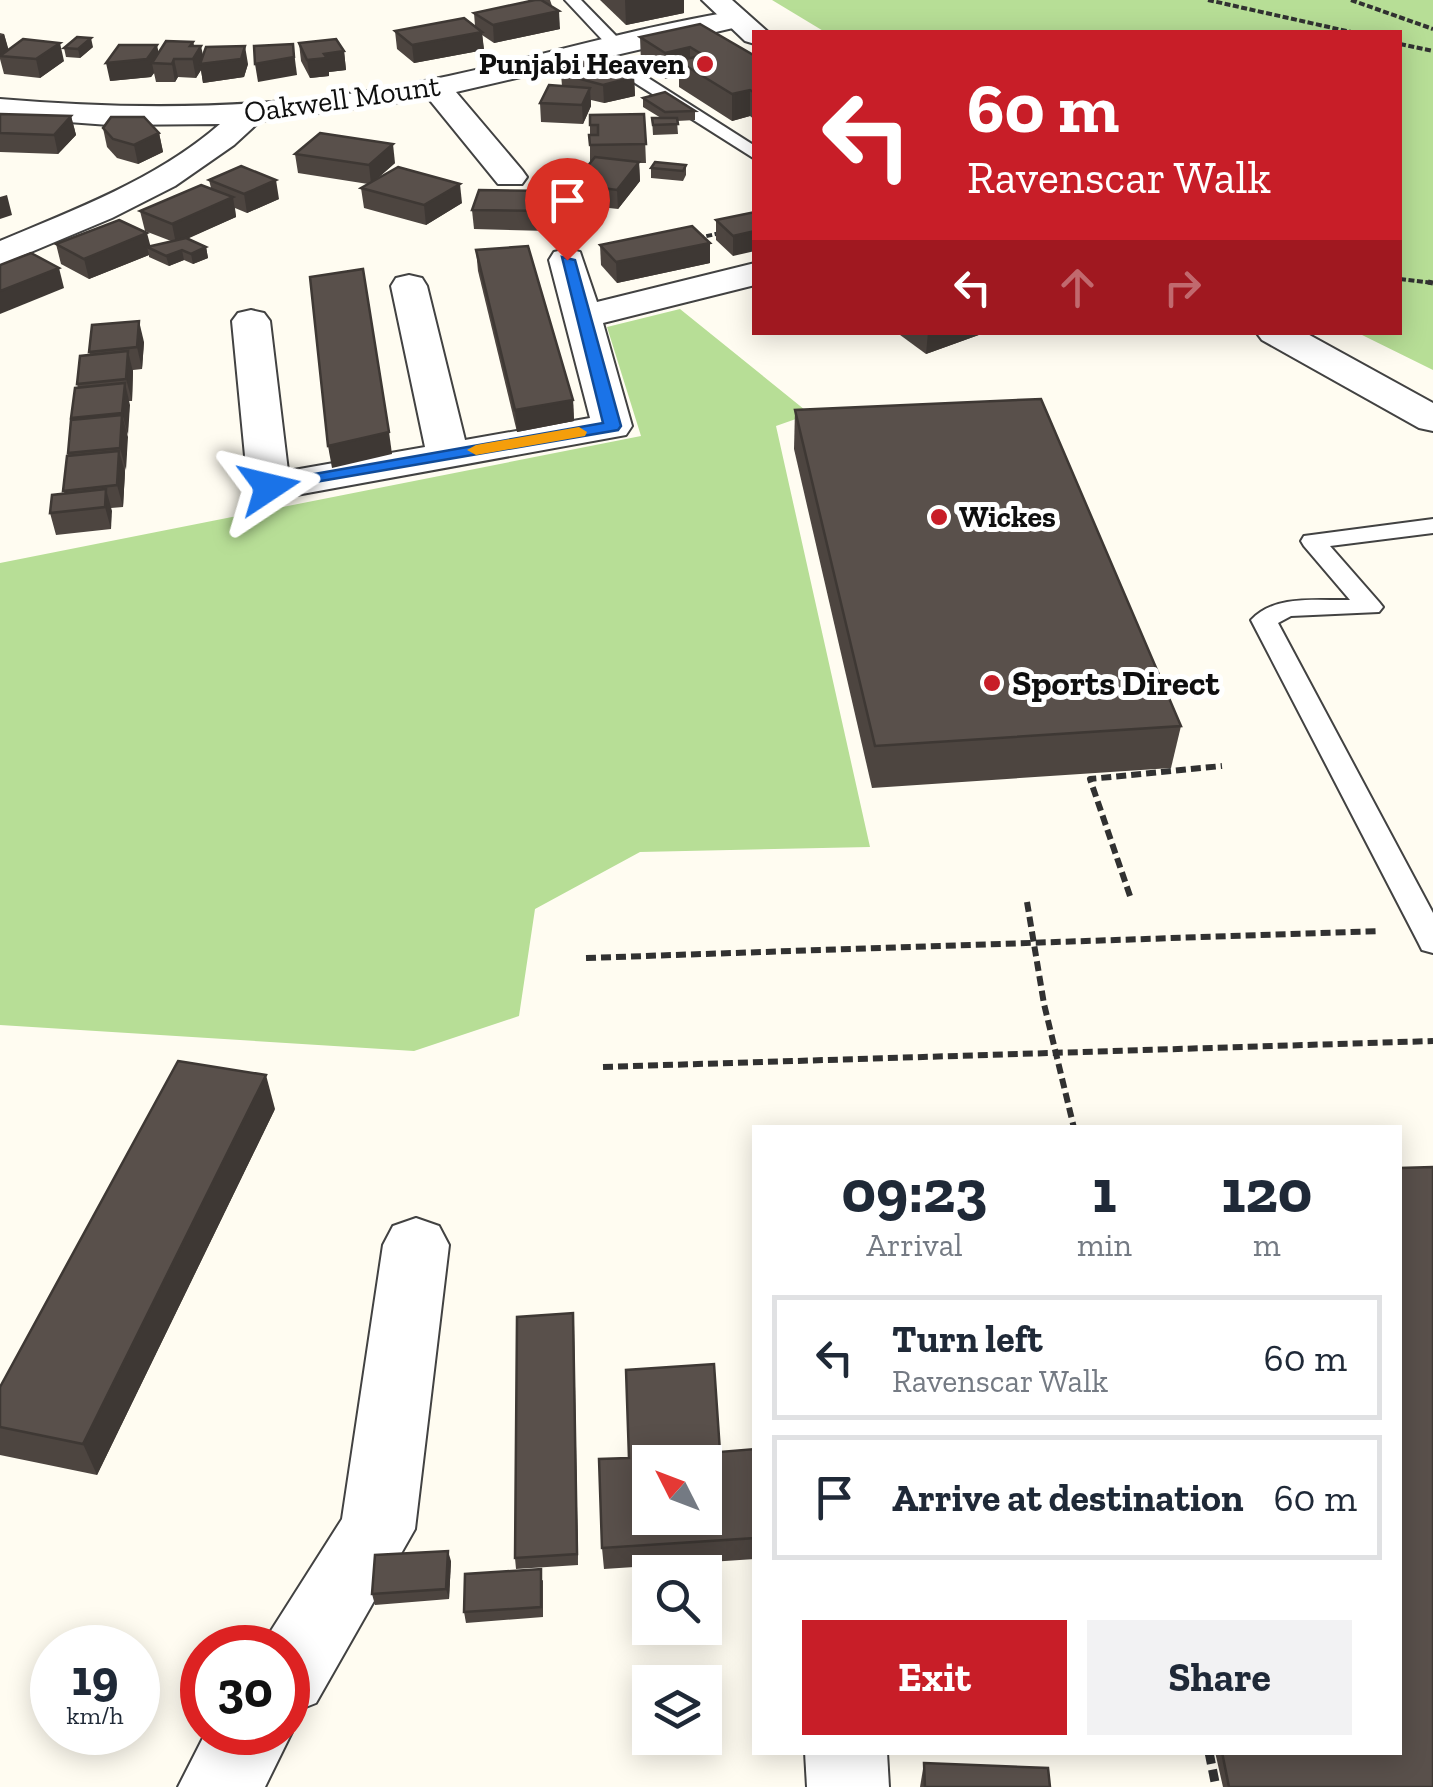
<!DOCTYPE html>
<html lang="en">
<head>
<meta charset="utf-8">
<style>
  :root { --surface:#fff; --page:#f2f2f3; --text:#1f2937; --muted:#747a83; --line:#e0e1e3; --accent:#c81e28 }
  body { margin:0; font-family:"Zilla Slab",serif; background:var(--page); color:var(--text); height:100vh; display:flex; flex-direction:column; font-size:38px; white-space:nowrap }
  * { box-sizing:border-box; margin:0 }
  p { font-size:32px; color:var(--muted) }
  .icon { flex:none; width:55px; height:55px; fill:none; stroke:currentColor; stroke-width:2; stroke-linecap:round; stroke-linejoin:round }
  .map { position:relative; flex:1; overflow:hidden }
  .side { position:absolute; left:752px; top:1125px; width:650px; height:630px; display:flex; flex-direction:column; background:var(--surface); border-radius:0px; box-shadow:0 5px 25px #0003 }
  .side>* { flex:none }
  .hud { position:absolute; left:752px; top:30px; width:650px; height:305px; border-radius:0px; box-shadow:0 5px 25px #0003; background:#c81e28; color:#fff; overflow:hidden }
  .needle { width:65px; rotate:312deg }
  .controls { position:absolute; left:632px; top:1445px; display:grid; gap:20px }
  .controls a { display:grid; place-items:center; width:90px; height:90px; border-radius:0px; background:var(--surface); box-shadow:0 5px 25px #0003; font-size:50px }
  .speed { position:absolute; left:30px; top:1625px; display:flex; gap:20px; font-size:50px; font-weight:700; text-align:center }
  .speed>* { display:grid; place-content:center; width:130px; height:130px; border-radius:50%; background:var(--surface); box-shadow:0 5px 25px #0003; line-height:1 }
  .speed small { font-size:25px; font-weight:400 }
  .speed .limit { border:15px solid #d22; background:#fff; color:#111 }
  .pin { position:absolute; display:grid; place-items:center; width:85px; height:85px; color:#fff; margin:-102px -42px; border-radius:50% 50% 50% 0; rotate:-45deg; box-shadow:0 0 10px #0007 }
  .pin .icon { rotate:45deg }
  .me { position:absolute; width:110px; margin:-55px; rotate:80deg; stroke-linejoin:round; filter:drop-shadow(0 0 8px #0008) }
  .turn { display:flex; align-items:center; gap:35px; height:210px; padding:0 50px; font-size:45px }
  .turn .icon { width:130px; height:130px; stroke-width:2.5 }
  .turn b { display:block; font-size:70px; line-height:85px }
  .lanes { display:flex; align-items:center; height:95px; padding:0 50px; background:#0003; justify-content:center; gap:50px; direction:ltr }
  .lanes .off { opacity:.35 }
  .eta { display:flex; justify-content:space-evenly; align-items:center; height:170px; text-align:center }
  .eta b { font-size:60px; font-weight:700; line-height:70px }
  .primary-button { display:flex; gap:20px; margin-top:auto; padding:20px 50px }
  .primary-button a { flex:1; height:115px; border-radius:0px; background:var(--accent); color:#fff; font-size:40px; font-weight:700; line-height:115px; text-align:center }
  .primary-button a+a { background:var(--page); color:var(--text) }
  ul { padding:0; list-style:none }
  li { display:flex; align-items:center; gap:30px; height:125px; margin:0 20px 15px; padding:0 30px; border:5px solid var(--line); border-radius:0px }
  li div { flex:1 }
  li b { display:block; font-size:38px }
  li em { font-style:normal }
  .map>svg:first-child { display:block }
</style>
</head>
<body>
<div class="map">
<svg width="1433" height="1787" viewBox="0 0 1433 1787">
  <rect width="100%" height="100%" fill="#fffcf1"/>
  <!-- forest -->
  <g fill="#b7de96">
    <polygon points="772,0 1433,0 1433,370 1358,333 1400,332 1400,32 825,32"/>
    <polygon points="680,309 810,414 776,426 870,847 640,852 535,909 519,1016 414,1051 0,1025 0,563 641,436 607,327"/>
  </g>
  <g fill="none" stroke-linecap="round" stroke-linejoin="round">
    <defs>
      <g id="service">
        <polygon points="565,0 581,0 621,41 621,47 609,47"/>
        <polygon points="586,46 598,46 755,146 755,159 586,52"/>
        <path d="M1433 519V533L1330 546 1379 602 1383 607 1379 612 1291 616 1278 623 1433 913V953L1422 950 1418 942 1251 620C1275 594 1318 601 1350 600L1304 546 1301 541 1304 536Z"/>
      </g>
      <g id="minor">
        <path d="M736 11 746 13 750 19 746 25 456 92 522 170 527 177 522 184H498L428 98 260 121 234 145 175 186 112 218 0 265V241C76 209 157 179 220 124L109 125 0 117V99C129 110 259 110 387 88 505 68 618 30 736 11Z"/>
        <polygon points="567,249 580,252 597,302 755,263 755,285 603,323 632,426 626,435 269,500 254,496 248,487 232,321 238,313 251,310 264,313 270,321 288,471 425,447 391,286 396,278 409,275 422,278 427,286 465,440 590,418 549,260 554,252"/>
        <polygon points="416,1218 439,1226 449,1245 415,1529 316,1703 288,1714 288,1648 260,1648 342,1519 383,1245 393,1226"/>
        <polygon points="288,1720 292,1732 265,1787 178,1787 206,1732 288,1732"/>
        <polygon points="805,1752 887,1752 889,1787 807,1787"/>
      </g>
      <g id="tertiary">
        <polygon points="702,0 732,0 768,32 755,32 755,44 745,41"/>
        <polygon points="1256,332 1304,332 1433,403 1433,431 1419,428 1262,340"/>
      </g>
    </defs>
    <!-- service casing -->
    <use href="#service" stroke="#424242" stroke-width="4"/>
    <!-- minor casing -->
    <use href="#minor" stroke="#424242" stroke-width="4"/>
    <!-- tertiary casing -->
    <use href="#tertiary" stroke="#424242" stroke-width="4"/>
    <!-- path-far3 -->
    <g stroke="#313131" stroke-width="4" stroke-dasharray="6 2.5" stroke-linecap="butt">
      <polyline points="1208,0 1351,32"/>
      <polyline points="1351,0 1433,29"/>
      <polyline points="1400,44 1433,51"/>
      <polyline points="698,238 725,232"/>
      <polyline points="1400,279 1433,283"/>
    </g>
    <!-- path-far2 -->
    <polyline stroke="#313131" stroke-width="5" stroke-dasharray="8 4" stroke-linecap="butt" points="1428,282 1433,283"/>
    <!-- path-far1 -->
    <g stroke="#313131" stroke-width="6" stroke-dasharray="10 5" stroke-linecap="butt">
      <polyline points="1130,896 1090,779 1222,766"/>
      <polyline points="1027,902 1044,1004 1074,1128"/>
      <polyline points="586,958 1380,931"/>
      <polyline points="603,1067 1433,1041"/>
    </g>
    <!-- path -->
    <polyline stroke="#313131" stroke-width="9" stroke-dasharray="12 6" stroke-linecap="butt" points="1209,1752 1216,1787"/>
    <!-- service -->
    <use href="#service" fill="#fff" fill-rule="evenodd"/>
    <!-- minor -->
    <use href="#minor" fill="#fff" fill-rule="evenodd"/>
    <!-- tertiary -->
    <use href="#tertiary" fill="#fff" fill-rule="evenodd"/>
  </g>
  <!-- wall -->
  <g fill="#4d4540">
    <polygon points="528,0 550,0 560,29 494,43 482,35 484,50 414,63 397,49 395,31 475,26 474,13 529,1"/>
    <polygon points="600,0 684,0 684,13 626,25"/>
    <polygon points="0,33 4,34 8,49 64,61 40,78 4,74 0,59"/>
    <polygon points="640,37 755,56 755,120 750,116 732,121 679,87 679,76 666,79 641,63"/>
    <polygon points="193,42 194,46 203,55 248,64 244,77 203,83 201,70 196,78 178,77 175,82 156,82 154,73 151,77 110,81 158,53"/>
    <polygon points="299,43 344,51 346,70 329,72 329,76 310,78 301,61"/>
    <polygon points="93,47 80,58 66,57 64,48"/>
    <polygon points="575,58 634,77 635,96 604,103 591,100 591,106 583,124 541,122 540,103 562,86 561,74 576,69"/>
    <polygon points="643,98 695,111 695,120 677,121 678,134 653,135 652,118 661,118 643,107"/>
    <polygon points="0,114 71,116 76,135 58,154 0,152"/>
    <polygon points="644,114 646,163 639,163 640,181 618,209 574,204 573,184 590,163 590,115"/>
    <polygon points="103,128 159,133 163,152 138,164 117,158 107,147"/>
    <polygon points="295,154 395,163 378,178 462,203 426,225 364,208 361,188 368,184 298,173"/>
    <polygon points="686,165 686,175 683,181 651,178 651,168"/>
    <polygon points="209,180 279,199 247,213 235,208 236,217 188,238 206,247 208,258 193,264 184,260 169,266 149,257 149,255 89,279 61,264 56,244 150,246 171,241 145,231 140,211 211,188"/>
    <polygon points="552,191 554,211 548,231 474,229 472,210"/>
    <polygon points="755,212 733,256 716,240 716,220"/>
    <polygon points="600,245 710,263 617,283 601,265"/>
    <polygon points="476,250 573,400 574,421 517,432 478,271"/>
    <polygon points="896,332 987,332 926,354"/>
    <polygon points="144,342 142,369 133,370 132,401 129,401 123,507 111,508 111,529 56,535 50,513 64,494 71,418 78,388 77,384 90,355 89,352"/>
    <polygon points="795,410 1181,726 1171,768 872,788 794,449"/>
    <polygon points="275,1109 97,1475 0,1455 0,1387"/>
    <polygon points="573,1313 578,1565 516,1569 515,1558"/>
    <polygon points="755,1449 755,1559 604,1569 602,1548 720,1452"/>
    <polygon points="451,1561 449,1599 375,1605 372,1594"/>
    <polygon points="543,1580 543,1617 466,1623 464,1612"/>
    <polygon points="1215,1752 1400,1752 1433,1787 1223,1787"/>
    <polygon points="924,1763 1050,1787 920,1787"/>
  </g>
  <!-- shaded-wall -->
  <g fill="#3e3834">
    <polygon points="625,0 684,0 684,13 626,25"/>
    <polygon points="559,11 560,29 494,43 493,25"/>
    <polygon points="482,32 484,50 414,63 412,45"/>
    <polygon points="4,34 9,51 0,56 0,36"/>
    <polygon points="91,38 93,47 80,58 78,49"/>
    <polygon points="193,42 196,55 201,46 205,64 245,46 248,64 244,77 203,83 201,70 196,78 190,46"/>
    <polygon points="60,43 64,61 40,78 36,59"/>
    <polygon points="293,44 297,75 258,82 255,64"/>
    <polygon points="157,45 161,63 152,63 154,73 151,77 110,81 106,63"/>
    <polygon points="690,47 690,68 678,61 679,76 666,79 665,53"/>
    <polygon points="344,51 346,70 329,72 329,76 310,78 307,60 324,54"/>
    <polygon points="174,59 178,77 175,82 172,64"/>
    <polygon points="634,77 635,96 604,103 603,85"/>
    <polygon points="590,88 591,106 583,124 582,105"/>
    <polygon points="750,90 750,116 732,121 732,94"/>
    <polygon points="71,116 76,135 58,154 54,135"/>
    <polygon points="159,133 163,152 138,164 134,145"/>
    <polygon points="393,144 395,163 371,184 369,165"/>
    <polygon points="639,162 640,181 618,209 617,190"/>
    <polygon points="276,180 279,199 247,213 244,194"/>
    <polygon points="460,184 462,203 426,225 424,205"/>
    <polygon points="552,191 554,211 548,231 547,211"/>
    <polygon points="7,195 12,215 0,219 0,197"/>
    <polygon points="233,197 236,217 176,244 172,224"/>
    <polygon points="755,231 755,251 733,256 733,236"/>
    <polygon points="147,233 151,248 147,247 149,255 89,279 84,259"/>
    <polygon points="710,243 710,263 617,283 616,262"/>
    <polygon points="206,247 208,258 193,264 191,254"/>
    <polygon points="182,250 184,260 169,266 166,256"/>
    <polygon points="59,268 64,288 0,314 0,291"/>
    <polygon points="139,321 144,342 142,369 137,347"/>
    <polygon points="928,332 987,332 926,354"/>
    <polygon points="128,351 133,372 132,401 126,379"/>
    <polygon points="125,383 130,405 128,435 122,413"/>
    <polygon points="573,400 574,421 517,432 515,410"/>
    <polygon points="122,415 128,437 126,470 120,448"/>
    <polygon points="389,432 392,454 332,468 328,446"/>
    <polygon points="119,451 125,472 123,507 117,485"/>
    <polygon points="106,489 112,511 111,529 105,507"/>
    <polygon points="266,1075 275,1109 97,1475 83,1444"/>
    <polygon points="573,1313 574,1325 578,1565 577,1554"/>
    <polygon points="448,1551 451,1561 449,1599 446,1589"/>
  </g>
  <!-- building -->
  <g fill="#59504b" stroke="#3e3834" stroke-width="2.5" fill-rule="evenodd">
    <polygon points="535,0 541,0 559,11 493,25 474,13"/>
    <polygon points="464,18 482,32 412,45 395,31"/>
    <polygon points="700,24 755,56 755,93 750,90 732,94 678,61 703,55 690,47 665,53 640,37"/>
    <polygon points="77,37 91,38 78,49 64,48"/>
    <polygon points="23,39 60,43 36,59 0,56"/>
    <polygon points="336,39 344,51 324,54 327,58 307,60 299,43"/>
    <polygon points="166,41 193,42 190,46 201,46 193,59 174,59 172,64 152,63"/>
    <polygon points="293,44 294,57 255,64 254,46"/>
    <polygon points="119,45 157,45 147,59 106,63"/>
    <polygon points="245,46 241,59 200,64 206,47"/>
    <polygon points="591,55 634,77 603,85 561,74 586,66 575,58"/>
    <polygon points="549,85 590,88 582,105 540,103"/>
    <polygon points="665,92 695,111 665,112 643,98"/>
    <polygon points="0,114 71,116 54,135 0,133"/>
    <polygon points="644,114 646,144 590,145 589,135 598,135 598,125 590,125 590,115"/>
    <polygon points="111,117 144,117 159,133 134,145 113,139 103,128"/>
    <polygon points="652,118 677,118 678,124 653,125"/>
    <polygon points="320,133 393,144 369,165 295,154"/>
    <polygon points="595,157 639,162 617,190 573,184"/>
    <polygon points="655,162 686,165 683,171 651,168"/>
    <polygon points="241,166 276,180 244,194 209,180"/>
    <polygon points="398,167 460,184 424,205 361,188"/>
    <polygon points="201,185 233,197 172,224 140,211"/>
    <polygon points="479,190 552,191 547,211 472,210"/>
    <polygon points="755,212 755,231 733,236 716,220"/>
    <polygon points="119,220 147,233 84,259 56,244"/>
    <polygon points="692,226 710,243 616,262 600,245"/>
    <polygon points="186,238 206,247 191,254 182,250 166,256 147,247"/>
    <polygon points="528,246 573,400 515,410 476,250"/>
    <polygon points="31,253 59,268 0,291 0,265"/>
    <polygon points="363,269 389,432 328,446 310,277"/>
    <polygon points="139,321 137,347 89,352 92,325"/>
    <polygon points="128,351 126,379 77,384 80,356"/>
    <polygon points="125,383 122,413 71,418 75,388"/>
    <polygon points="1041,399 1181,726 875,746 795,410"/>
    <polygon points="122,415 120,448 68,453 71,420"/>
    <polygon points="119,451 117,485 63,491 67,456"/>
    <polygon points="106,489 105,507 50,513 52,495"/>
    <polygon points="178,1061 266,1075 83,1444 0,1427 0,1387"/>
    <polygon points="1433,1167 1433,1787 1229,1787 1222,1752 1400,1752 1400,1168"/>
    <polygon points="573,1313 577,1554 515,1558 517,1317"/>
    <path d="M714 1364 720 1452 755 1449V1538L602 1548 599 1459 629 1458 626 1370ZM650 1462H705V1518H650Z"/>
    <polygon points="448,1551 446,1589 372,1594 375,1555"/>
    <polygon points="541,1569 541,1607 464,1612 465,1574"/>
    <polygon points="924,1763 1048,1768 1050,1787 925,1787"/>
  </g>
  <!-- route -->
  <polygon fill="#1a73e8" stroke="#114b97" stroke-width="2.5" points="562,257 575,260 621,426 618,430 263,491 263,484 269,482 603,423"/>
  <!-- slow -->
  <polygon fill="#f59e0b" points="579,427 587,432 585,436 476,455 467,450 476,445"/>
  <!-- markers -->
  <g fill="#c81e28" stroke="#fff" stroke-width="4">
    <circle cx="705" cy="64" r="10"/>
    <circle cx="939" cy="517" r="10"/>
    <circle cx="992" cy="683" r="10"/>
  </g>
  <g text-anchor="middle" stroke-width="10" stroke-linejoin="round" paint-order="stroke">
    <!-- far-poi labels -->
    <g font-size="30" font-weight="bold" fill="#0f0f0f" stroke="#fff" text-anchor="end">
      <text x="685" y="74">Punjabi Heaven</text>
      <text x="959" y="527" text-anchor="start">Wickes</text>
    </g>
    <!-- far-street labels -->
    <g font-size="30" fill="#0f0f0f" stroke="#fff">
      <text transform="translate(342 99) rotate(-8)" y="10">Oakwell Mount</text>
    </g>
    <!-- poi labels -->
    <g font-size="35" font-weight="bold" fill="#0f0f0f" stroke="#fff" text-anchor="start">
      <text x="1012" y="695">Sports Direct</text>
    </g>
  </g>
</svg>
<div class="controls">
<a><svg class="needle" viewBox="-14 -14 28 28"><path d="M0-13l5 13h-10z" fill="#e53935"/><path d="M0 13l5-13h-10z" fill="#747a83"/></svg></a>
<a><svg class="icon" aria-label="search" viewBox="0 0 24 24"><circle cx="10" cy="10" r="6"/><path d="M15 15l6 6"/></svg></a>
<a><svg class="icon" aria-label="layers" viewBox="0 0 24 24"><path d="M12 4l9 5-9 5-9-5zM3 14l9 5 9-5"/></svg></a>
</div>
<div class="speed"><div>19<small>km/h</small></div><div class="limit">30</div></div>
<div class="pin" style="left:567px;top:260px;background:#d93025"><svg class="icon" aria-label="arrive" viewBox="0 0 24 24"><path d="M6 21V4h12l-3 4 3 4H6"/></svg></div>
<svg class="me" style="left:269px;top:487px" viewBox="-20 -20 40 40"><path d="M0-17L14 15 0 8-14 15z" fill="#1a73e8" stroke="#fff" stroke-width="4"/></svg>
<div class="hud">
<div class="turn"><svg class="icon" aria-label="left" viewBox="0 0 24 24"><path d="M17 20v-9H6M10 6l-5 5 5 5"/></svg><div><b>60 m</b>Ravenscar Walk</div></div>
<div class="lanes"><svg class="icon" aria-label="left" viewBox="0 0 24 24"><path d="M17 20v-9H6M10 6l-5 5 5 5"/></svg><svg class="icon off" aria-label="ahead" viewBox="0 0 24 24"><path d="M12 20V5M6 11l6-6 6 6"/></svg><svg class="icon off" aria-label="right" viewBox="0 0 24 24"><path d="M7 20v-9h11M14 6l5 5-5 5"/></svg></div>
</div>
<section class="side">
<div class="eta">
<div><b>09:23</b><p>Arrival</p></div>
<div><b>1</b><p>min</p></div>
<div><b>120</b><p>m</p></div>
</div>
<ul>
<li><svg class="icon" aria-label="left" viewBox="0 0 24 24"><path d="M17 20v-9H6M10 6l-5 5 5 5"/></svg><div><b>Turn left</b><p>Ravenscar Walk</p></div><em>60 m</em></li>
<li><svg class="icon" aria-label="arrive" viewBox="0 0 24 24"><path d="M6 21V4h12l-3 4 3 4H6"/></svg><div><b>Arrive at destination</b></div><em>60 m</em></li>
</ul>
<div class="primary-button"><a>Exit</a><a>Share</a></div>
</section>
</div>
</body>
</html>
